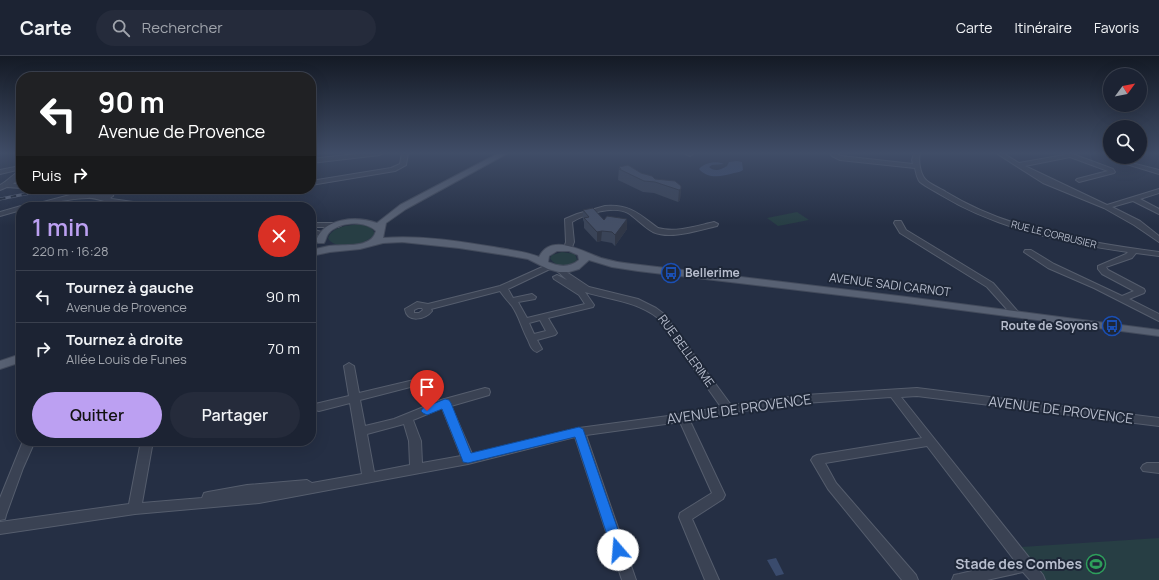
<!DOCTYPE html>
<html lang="fr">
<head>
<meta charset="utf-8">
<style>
  :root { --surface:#1c2333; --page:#252b3b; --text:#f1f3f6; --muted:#a0a4ac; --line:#3a404e; --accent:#bca0f2 }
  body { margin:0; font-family:Manrope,sans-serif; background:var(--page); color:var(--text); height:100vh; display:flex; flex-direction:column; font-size:15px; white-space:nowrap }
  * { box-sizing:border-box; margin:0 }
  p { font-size:13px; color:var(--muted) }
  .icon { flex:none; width:22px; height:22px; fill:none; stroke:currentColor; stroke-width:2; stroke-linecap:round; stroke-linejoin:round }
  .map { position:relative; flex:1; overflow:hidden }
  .side { position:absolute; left:16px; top:146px; width:300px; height:244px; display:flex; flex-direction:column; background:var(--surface); border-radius:16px; box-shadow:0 4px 16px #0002,0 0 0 1px var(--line) }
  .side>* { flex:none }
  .top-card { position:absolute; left:16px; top:16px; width:300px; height:122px; border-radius:16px; box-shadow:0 4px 16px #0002,0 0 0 1px var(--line); background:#202124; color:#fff; overflow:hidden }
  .needle { width:26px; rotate:58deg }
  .buttons { position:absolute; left:1103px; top:12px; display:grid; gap:8px }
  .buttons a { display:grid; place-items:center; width:44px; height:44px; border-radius:50%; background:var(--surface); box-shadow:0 4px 16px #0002,0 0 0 1px var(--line); font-size:20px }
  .pin { position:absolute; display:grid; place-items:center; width:34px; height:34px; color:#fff; margin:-41px -17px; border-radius:50% 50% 50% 0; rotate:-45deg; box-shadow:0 0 4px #0007 }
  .pin .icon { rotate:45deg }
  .me { position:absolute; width:44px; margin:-22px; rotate:342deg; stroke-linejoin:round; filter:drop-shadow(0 0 3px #0008) }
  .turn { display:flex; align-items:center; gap:14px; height:84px; padding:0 16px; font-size:18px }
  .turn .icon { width:52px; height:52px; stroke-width:2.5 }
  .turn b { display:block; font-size:28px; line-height:34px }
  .then { display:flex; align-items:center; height:38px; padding:0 16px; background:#0003; gap:8px; font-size:15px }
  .round { display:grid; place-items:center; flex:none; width:42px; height:42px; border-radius:21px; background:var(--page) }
  .summary { display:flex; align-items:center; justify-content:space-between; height:68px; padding:0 16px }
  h1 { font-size:24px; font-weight:600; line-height:30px; color:var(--accent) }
  .cta { display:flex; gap:8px; margin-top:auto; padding:8px 16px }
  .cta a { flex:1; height:46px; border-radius:24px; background:var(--accent); color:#111; font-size:16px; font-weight:600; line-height:46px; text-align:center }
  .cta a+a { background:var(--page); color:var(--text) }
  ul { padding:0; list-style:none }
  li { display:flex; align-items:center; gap:12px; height:52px; padding:0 16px; border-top:1px solid var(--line) }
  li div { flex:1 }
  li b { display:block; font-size:15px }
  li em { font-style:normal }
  header { display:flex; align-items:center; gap:24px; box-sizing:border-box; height:56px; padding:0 20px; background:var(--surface); border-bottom:1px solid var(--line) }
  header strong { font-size:19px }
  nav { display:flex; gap:22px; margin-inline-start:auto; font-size:14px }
  .search { width:280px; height:36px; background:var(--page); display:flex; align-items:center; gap:10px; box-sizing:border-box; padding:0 14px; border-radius:22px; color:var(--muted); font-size:15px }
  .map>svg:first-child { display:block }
</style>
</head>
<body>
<header>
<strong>Carte</strong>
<div class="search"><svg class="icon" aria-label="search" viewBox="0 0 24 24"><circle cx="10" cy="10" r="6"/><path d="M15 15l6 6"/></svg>Rechercher</div>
<nav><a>Carte</a><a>Itinéraire</a><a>Favoris</a></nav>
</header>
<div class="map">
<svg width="1159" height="524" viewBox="0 0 1159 524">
  <rect width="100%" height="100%" fill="#252f44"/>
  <!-- green -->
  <g fill="#273e44">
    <polygon points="797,156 809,164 778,170 767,162"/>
    <path d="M352 169C360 168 370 168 374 176V179C365 189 340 195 329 184L328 182C332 172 343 170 352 169Z"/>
    <path d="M562 196 575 198 577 204C570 211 555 212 550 202L552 199Z"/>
    <polygon points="1159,482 1159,524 1046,524 1021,491"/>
  </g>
  <!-- water -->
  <g fill="#3a4b6d">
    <path d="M737 105 742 106 743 114C740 116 738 116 734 117 722 120 709 124 699 113 704 107 716 104 724 108L712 109 709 111C714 116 721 114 727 110L729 106Z"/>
    <polygon points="776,502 784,518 776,520 767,504"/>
  </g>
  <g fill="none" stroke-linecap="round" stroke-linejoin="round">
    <defs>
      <g id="minor">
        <polygon points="365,97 383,97 380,99 311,107 311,103"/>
        <polygon points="402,97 408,97 406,109 395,115 311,129 311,125 391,112 400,108"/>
        <polygon points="684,97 692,97 693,98 690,100"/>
        <path d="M830 97H836L841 100 913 108 912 104 914 97H920C918 104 920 117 925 123 929 128 940 132 946 136 1010 175 1086 186 1159 196V200L1136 197 1132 202 1106 211 1108 214 1144 233 1145 235 1144 237 1129 243 1159 258V265L1094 232 1048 212 1024 196 1025 194H1031L1054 208 1122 240 1134 235 1102 218 1098 213V210L1126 198 1128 196C1064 187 997 173 941 139 935 135 926 131 920 126 917 123 916 116 915 112L840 104 832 100Z"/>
        <polygon points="996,97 1003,97 1019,107 1064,99 1062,97 1070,97 1113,113 1115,116 1114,117 1079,126 1076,124 1077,123 1108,115 1070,101 1025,110 1107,149 1159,133 1159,137 1140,143 1159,153 1159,158 1133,145 1112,151 1140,165 1159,180 1159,186 1134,169 1104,152 1043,127"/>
        <polygon points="1120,104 1159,114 1159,118 1120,106"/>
        <polygon points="15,111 17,112 17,114 0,118 0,114"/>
        <path d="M21 115V120L13 128H21V132L7 131 0 134V129C7 126 15 116 21 115Z"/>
        <path d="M112 133H126L114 136 113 140 110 142 112 143 154 149 157 151C142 151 127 150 111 147 104 146 95 141 88 142 65 142 44 151 21 151V154L0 160V156L21 150 24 151 70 139 95 137Z"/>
        <polygon points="266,133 274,133 271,135"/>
        <path d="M605 150C630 148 639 158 658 172 676 177 696 170 714 166L718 168 717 170C698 174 671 184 653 176 644 171 636 162 628 157 614 149 584 158 572 166L574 186 571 194H565L564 192 566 186 565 163 577 158Z"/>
        <polygon points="895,165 901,165 906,174 993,227 1020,258 1019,260 1013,260 987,231 900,177 894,167"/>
        <polygon points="311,167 338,167 342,169 338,171 311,171"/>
        <polygon points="311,173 325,177 326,179 322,181 311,177"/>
        <path d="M549 208H552L553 210 552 212 508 233 513 242 532 238 536 241 535 243 518 246 527 262 585 248 579 239 554 223 553 221 557 219 567 224 555 213 559 211 589 231 638 243 656 252 664 258 731 349 805 339 917 332 1159 362V370L917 340 901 341 1043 519 1045 524H1030L1023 516 987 524H952L954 519 959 518 1015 505 927 390 825 407 836 427 916 519 918 524H902L828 433 811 404 813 401 817 399 922 382 891 341 805 347 728 357 690 365 725 439 723 443 692 463 719 524H705L679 461 680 457 712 437 680 366 586 379 636 524H622L575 381 468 408 259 447 135 458 0 478V466L129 448 141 385H153L142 447 202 442 204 437 208 436 247 429 307 424 312 427 362 418 350 347 319 355 315 354 314 351 315 348 349 340 344 310 349 307 354 310 359 337 414 324 418 325 419 327 418 329 360 344 365 370 394 363 441 344 485 332 489 333 490 336 489 339 451 350 472 398 579 372 683 358 721 351 658 262C636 245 611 244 585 236L594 249 593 251 548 262 557 277 555 279 537 284 542 293 537 296C532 295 530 289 528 284 522 273 519 260 512 250 508 245 504 241 500 235L431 253 432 255C425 264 407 267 405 253L417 246 428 248 500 230ZM418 252H422L423 254 419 257H414V254ZM540 264 546 275 534 278 529 267ZM442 352 461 400 422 407 421 385 413 364ZM404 368 409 385 410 409 374 416 367 378Z"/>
        <polygon points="23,385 35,385 23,412 6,459 5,463 0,464 0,442"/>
        <polygon points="1147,407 1159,407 1159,417 1143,415 1141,412 1143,409"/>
      </g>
      <g id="major">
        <path d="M499 97H508L406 153 386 167 383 182C419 179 458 185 494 191 509 194 525 195 539 201 551 176 584 196 601 202 611 205 621 207 632 208L907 241 1159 274V280L907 247 638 215 612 211 589 204 579 213 569 216H559L548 213 528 203 511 200 459 192 402 186 383 187 360 193 330 196 311 200V194C317 193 323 191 329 190 345 188 371 193 376 175 365 164 338 165 328 178 326 181 326 184 324 187H318L316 185C324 161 357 160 377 167L400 149ZM557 195H569L578 199 579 204C569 212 559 211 548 206L549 200Z"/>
        <polygon points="21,298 21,306 0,313 0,305"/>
      </g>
    </defs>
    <!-- minor casing -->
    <use href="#minor" stroke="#555d6d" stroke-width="2"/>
    <!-- major casing -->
    <use href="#major" stroke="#434b5c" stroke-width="2"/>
    <!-- minor -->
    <use href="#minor" fill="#3a4253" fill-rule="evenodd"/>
    <!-- major -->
    <use href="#major" fill="#586173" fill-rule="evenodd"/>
    <defs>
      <polyline id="rail" points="0,143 51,133"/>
    </defs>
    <!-- rail casing -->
    <use href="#rail" stroke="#5c657a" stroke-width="3"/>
    <!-- rail -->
    <use href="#rail" stroke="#1e2738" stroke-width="2" stroke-dasharray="5.5" stroke-linecap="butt"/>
  </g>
  <!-- wall -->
  <g fill="#3a4458">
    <polygon points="619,111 641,117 681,133 680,144 678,146 654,137 643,136 618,124"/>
    <polygon points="583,154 627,173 615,190 612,187 601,185 597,186 584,172 584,166 583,164"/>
  </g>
  <!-- shaded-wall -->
  <g fill="#303747">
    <polygon points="681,133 680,144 678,146 679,134"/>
    <polygon points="627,163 627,173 615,190 615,179"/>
    <polygon points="602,175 601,185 597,186 597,176"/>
  </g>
  <!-- building -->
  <g fill="#444f66" stroke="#303747">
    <polygon points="628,109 641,117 652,120 655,123 675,125 681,130 681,133 679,134 655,126 644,125 619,113 621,113 619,111"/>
    <polygon points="593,152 604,164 607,160 627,163 615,179 612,176 602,175 597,176 584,162 589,161 583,154"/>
  </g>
  <!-- sky -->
  <linearGradient id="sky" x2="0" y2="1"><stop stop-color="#141a25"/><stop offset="0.57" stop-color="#404d67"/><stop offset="1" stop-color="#404d67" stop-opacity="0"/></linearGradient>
  <rect width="1159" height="170" fill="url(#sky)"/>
  <!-- route -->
  <polygon fill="#1a73e8" stroke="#114b97" points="445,343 449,344 451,347 471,397 579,371 583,373 625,494 623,499 618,500 614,499 612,494 575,381 468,407 463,406 462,403 442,353 427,359 423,357 421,355 423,352"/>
  <!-- icons -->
  <defs>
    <symbol id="bus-ring" viewBox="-11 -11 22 22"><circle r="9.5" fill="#1e2738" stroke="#1a4fb4" stroke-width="1.5"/><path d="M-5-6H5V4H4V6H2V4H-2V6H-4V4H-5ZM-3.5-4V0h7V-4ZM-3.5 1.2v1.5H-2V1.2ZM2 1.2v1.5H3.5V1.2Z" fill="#1a4fb4"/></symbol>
    <symbol id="stadium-ring" viewBox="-11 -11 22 22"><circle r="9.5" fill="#1e2738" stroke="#2e9e5b" stroke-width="1.5"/><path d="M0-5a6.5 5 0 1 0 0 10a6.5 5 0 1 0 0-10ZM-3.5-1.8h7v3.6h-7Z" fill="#2e9e5b"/></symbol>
  </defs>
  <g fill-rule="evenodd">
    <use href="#bus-ring" x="660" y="206" width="22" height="22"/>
    <use href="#bus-ring" x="1101" y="259" width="22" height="22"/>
    <use href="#stadium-ring" x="1085" y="497" width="22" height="22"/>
  </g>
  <g text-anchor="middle" stroke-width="4" stroke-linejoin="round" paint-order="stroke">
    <!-- far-street labels -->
    <g font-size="10" fill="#b7bdcd" stroke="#1e2738">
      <text transform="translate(1054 178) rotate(14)" y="4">RUE LE CORBUSIER</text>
    </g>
    <!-- poi labels -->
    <g font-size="12" font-weight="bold" fill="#b7bdcd" stroke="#1e2738" text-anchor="start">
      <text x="685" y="221">Bellerime</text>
      <text x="1098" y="274" text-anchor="end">Route de Soyons</text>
    </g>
    <!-- street labels -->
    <g font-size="12" fill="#b7bdcd" stroke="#1e2738">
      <text transform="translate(890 229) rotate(7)" y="4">AVENUE SADI CARNOT</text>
      <text transform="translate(686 295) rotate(54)" y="4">RUE BELLERIME</text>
    </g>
    <!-- near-street labels -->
    <g font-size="14" fill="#b7bdcd" stroke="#1e2738">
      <text transform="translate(739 353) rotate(-8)" y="5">AVENUE DE PROVENCE</text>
      <text transform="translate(1061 354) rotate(7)" y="5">AVENUE DE PROVENCE</text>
    </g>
    <!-- near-poi labels -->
    <g font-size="14" font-weight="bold" fill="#b7bdcd" stroke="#1e2738" text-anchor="end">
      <text x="1082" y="513">Stade des Combes</text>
    </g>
  </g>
</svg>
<div class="buttons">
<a><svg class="needle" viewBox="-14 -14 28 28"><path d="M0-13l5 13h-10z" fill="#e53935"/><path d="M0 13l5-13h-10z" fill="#a0a4ac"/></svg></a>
<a><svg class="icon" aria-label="search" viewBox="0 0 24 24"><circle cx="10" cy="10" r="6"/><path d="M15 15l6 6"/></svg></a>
</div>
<div class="pin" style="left:427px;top:355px;background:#d93025"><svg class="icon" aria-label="arrive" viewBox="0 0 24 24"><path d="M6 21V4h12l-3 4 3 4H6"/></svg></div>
<svg class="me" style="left:618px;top:494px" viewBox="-20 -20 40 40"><circle r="19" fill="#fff"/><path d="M0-13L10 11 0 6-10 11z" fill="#1a73e8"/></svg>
<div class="top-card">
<div class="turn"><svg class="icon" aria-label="left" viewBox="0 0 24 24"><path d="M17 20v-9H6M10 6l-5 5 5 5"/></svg><div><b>90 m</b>Avenue de Provence</div></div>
<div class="then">Puis<svg class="icon" aria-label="right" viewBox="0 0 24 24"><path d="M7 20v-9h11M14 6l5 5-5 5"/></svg></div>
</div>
<section class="side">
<div class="summary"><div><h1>1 min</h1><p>220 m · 16:28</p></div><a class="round" style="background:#d93025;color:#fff"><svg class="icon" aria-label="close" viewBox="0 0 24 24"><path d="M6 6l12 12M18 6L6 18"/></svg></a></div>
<ul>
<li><svg class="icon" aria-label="left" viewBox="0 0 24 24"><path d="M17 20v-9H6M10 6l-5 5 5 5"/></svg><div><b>Tournez à gauche</b><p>Avenue de Provence</p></div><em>90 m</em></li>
<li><svg class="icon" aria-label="right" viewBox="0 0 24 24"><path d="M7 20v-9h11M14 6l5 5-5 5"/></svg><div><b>Tournez à droite</b><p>Allée Louis de Funes</p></div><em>70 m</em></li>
</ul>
<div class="cta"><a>Quitter</a><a>Partager</a></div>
</section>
</div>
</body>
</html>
